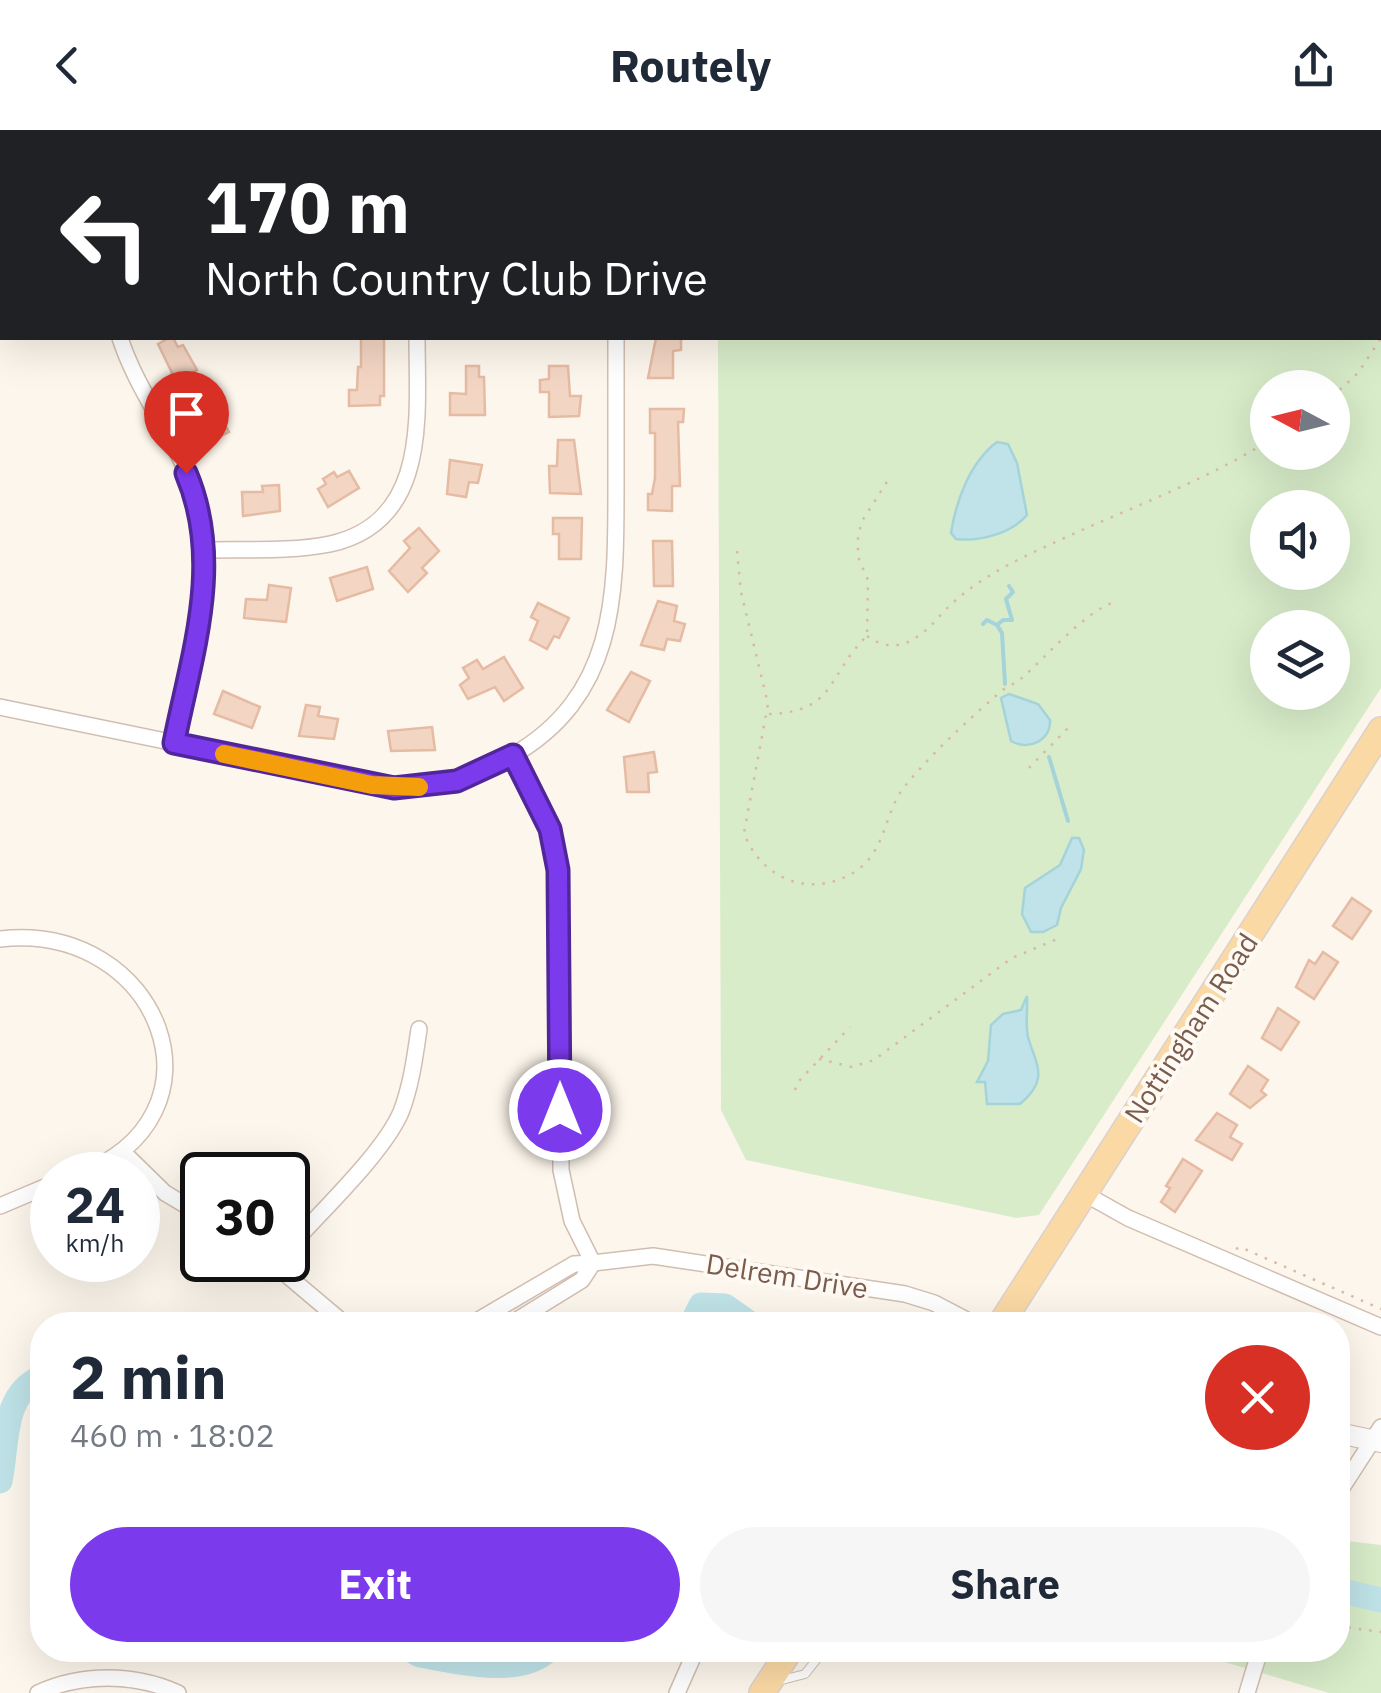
<!DOCTYPE html>
<html lang="en">
<head>
<meta charset="utf-8">
<style>
  :root { --surface:#fff; --page:#f6f6f7; --text:#1f2937; --muted:#747a83; --accent:#7c3aed }
  body { margin:0; font-family:"IBM Plex Sans",sans-serif; background:var(--page); color:var(--text); height:100vh; display:flex; flex-direction:column; font-size:38px; white-space:nowrap }
  * { box-sizing:border-box; margin:0 }
  p { font-size:32px; color:var(--muted) }
  .icon { flex:none; width:55px; height:55px; fill:none; stroke:currentColor; stroke-width:2; stroke-linecap:round; stroke-linejoin:round }
  .map { position:relative; flex:1; overflow:hidden }
  .details { position:absolute; left:30px; top:1182px; width:1320px; height:350px; display:flex; flex-direction:column; background:var(--surface); border-radius:40px; box-shadow:0 10px 40px #0002 }
  .details>* { flex:none }
  .banner { position:absolute; left:0px; top:0px; width:1382px; height:210px; box-shadow:0 10px 40px #0002; background:#202124; color:#fff; overflow:hidden }
  .needle { width:65px; rotate:277deg }
  .fabs { position:absolute; left:1250px; top:240px; display:grid; gap:20px }
  .fabs a { display:grid; place-items:center; width:100px; height:100px; border-radius:50%; background:var(--surface); box-shadow:0 10px 40px #0002; font-size:50px }
  .speed { position:absolute; left:30px; top:1022px; display:flex; gap:20px; font-size:50px; font-weight:700; text-align:center }
  .speed>* { display:grid; place-content:center; width:130px; height:130px; border-radius:50%; background:var(--surface); box-shadow:0 10px 40px #0002; line-height:1 }
  .speed small { font-size:25px; font-weight:400 }
  .speed .limit { border:5px solid #111; border-radius:15px; background:#fff; color:#111 }
  .pin { position:absolute; display:grid; place-items:center; width:85px; height:85px; color:#fff; margin:-102px -42px; border-radius:50% 50% 50% 0; rotate:-45deg; box-shadow:0 0 10px #0007 }
  .pin .icon { rotate:45deg }
  .me { position:absolute; width:110px; margin:-55px; rotate:0deg; stroke-linejoin:round; filter:drop-shadow(0 0 8px #0008) }
  .turn { display:flex; align-items:center; gap:35px; height:210px; padding:0 40px; font-size:45px }
  .turn .icon { width:130px; height:130px; stroke-width:2.5 }
  .turn b { display:block; font-size:70px; line-height:85px }
  .round { display:grid; place-items:center; flex:none; width:105px; height:105px; border-radius:52px; background:var(--page) }
  .headline { display:flex; align-items:center; justify-content:space-between; height:170px; padding:0 40px }
  h1 { font-size:60px; font-weight:800; line-height:75px }
  .button { display:flex; gap:20px; margin-top:auto; padding:20px 40px }
  .button a { flex:1; height:115px; border-radius:60px; background:var(--accent); color:#fff; font-size:40px; font-weight:800; line-height:115px; text-align:center }
  .button a+a { background:var(--page); color:var(--text) }
  header { display:flex; justify-content:space-between; align-items:center; height:130px; padding:0 40px; background:var(--surface); font-size:45px; font-weight:800 }
  .map>svg:first-child { display:block }
</style>
</head>
<body>
<header><svg class="icon" aria-label="back" viewBox="0 0 24 24"><path d="M15 5l-7 7 7 7"/></svg>Routely<svg class="icon" aria-label="share" viewBox="0 0 24 24"><path d="M12 15V3M7 8l5-5 5 5M5 13v7h14v-7"/></svg></header>
<div class="map">
<svg width="1381" height="1563" viewBox="0 0 1381 1563">
  <rect width="100%" height="100%" fill="#fdf6ec"/>
  <!-- green -->
  <g fill="#d8ecc9" fill-rule="evenodd">
    <path d="M715 0H1381V558L1039 1085 1016 1088 746 1030 721 980 718 208H1380V2ZM1268 258H1332V322H1268ZM1268 378H1332V442H1268ZM1268 498H1332V562H1268Z"/>
    <polygon points="1338,1410 1381,1415 1381,1563 1329,1563 1184,1520 1338,1520"/>
  </g>
  <!-- water -->
  <g fill="#bfe3e8" stroke="#a5d3da" stroke-width="2.5">
    <path d="M997 312 1008 314 1017 333 1027 385C1012 403 980 412 956 409L951 403C956 371 970 332 997 312Z"/>
    <path d="M1009 564 1038 574 1050 590C1051 611 1028 621 1011 611L1001 568Z"/>
    <polygon points="1072,708 1079,708 1084,720 1081,739 1061,778 1057,795 1043,802 1031,802 1022,784 1025,758 1060,735"/>
    <path d="M1027 866C1028 880 1025 893 1028 907 1036 935 1050 949 1020 974H987L985 952H977L988 931 991 895 1003 884 1021 880Z"/>
  </g>
  <g fill="none" stroke-linecap="round" stroke-linejoin="round">
    <!-- stream -->
    <g stroke="#a5d3da" stroke-width="4">
      <polyline points="983,494 987,490 997,495 1003,490 1012,490 1006,469 1013,462 1009,456"/>
      <polyline points="997,495 1002,503 1005,554"/>
      <polyline points="1049,627 1068,691"/>
    </g>
    <!-- river -->
    <g stroke="#bfe3e8" stroke-width="25">
      <polyline points="691,1195 701,1175 725,1176 752,1195"/>
      <path d="M0 1351C8 1315 1 1264 42 1247"/>
      <polyline points="1338,1460 1381,1470"/>
      <path d="M411 1520 420 1525C456 1531 518 1548 548 1520"/>
    </g>
  </g>
  <!-- building -->
  <g fill="#f3d5c3" stroke="#e6bba3" stroke-width="2.5">
    <polygon points="169,208 173,208 178,217 183,215 197,240 176,251 158,214"/>
    <polygon points="361,208 384,208 384,266 380,266 380,275 349,276 349,260 357,260 358,237 361,237"/>
    <polygon points="656,208 681,208 681,220 673,221 673,248 648,248"/>
    <polygon points="466,236 479,236 479,247 484,247 485,285 450,285 450,263 466,264"/>
    <polygon points="549,236 568,236 570,266 581,266 579,286 549,287 549,262 540,262 540,250 549,249"/>
    <polygon points="212,272 229,302 212,310 193,283"/>
    <polygon points="650,279 684,279 683,292 678,292 680,356 672,356 672,381 648,380 648,364 652,364 655,348 655,303 650,303"/>
    <polygon points="558,310 574,310 581,364 550,363 549,336 557,336"/>
    <polygon points="450,330 482,335 478,353 469,352 466,367 447,364"/>
    <polygon points="349,341 359,358 328,377 318,359 326,354 323,349 334,342 337,347"/>
    <polygon points="279,355 280,381 243,386 242,362 263,362 262,356"/>
    <polygon points="553,388 582,388 581,429 559,429 559,404 553,404"/>
    <polygon points="419,398 439,421 422,438 427,443 408,462 389,441 410,418 404,411"/>
    <polygon points="653,411 672,411 673,456 654,456"/>
    <polygon points="367,437 373,459 337,471 330,448"/>
    <polygon points="269,455 291,458 286,492 244,488 246,469 267,470"/>
    <polygon points="658,471 677,476 674,491 685,494 680,511 667,509 664,520 641,515"/>
    <polygon points="538,473 569,488 559,508 554,506 547,519 530,510 538,491 531,487"/>
    <polygon points="504,527 523,558 504,571 495,557 468,569 460,555 469,548 463,538 477,530 483,539"/>
    <polygon points="631,542 650,551 629,592 607,580"/>
    <polygon points="223,561 260,577 252,598 214,584"/>
    <polygon points="306,575 320,577 318,586 338,589 334,609 299,606"/>
    <polygon points="432,597 435,620 391,621 388,601"/>
    <polygon points="654,622 657,642 648,643 649,662 627,662 624,627"/>
    <polygon points="1352,768 1371,781 1352,809 1333,796"/>
    <polygon points="1323,822 1338,832 1314,869 1296,857 1309,830 1315,834"/>
    <polygon points="1278,878 1299,892 1281,920 1262,908"/>
    <polygon points="1248,936 1268,950 1261,961 1266,965 1250,978 1230,964"/>
    <polygon points="1217,983 1237,995 1230,1007 1242,1014 1232,1030 1196,1010"/>
    <polygon points="1183,1029 1202,1041 1175,1082 1161,1072 1170,1058 1166,1056"/>
  </g>
  <g fill="none" stroke-linecap="round" stroke-linejoin="round">
    <defs>
      <polyline id="service" points="778,1551 805,1544 824,1520"/>
      <g id="minor">
        <polyline points="416,0 416,2"/>
        <polyline points="615,0 615,2"/>
        <polyline points="136,2 136,0"/>
        <path d="M120 208C138 264 179 312 197 369 223 446 189 536 174 613"/>
        <path d="M206 420C246 419 291 422 330 414 430 392 417 285 417 208"/>
        <path d="M0 577 394 658C437 658 473 648 510 627 616 567 616 468 616 360 616 309 616 258 616 208"/>
        <polyline points="513,625 550,699 559,740 561,1040 572,1091 593,1133 653,1126 905,1164 934,1173 976,1195"/>
        <path d="M0 809C160 791 236 987 77 1045"/>
        <polyline points="123,1022 165,1063 202,1085"/>
        <polyline points="1085,1064 1128,1088 1381,1197"/>
        <polyline points="0,1076 52,1054"/>
        <path d="M288 1119C319 1083 383 1024 401 982 411 956 415 927 419 899"/>
        <polyline points="269,1130 346,1195"/>
        <polyline points="470,1195 574,1134 593,1133 582,1150 509,1195"/>
        <polyline points="1338,1364 1381,1297"/>
        <path d="M38 1563C81 1543 134 1543 178 1563"/>
        <polyline points="677,1563 696,1520"/>
        <polyline points="1247,1563 1260,1520"/>
      </g>
      <polyline id="tertiary" points="1338,1303 1381,1312"/>
      <g id="primary">
        <polyline points="1000,1195 1381,600"/>
        <polyline points="762,1563 790,1520"/>
      </g>
    </defs>
    <!-- service casing -->
    <use href="#service" stroke="#d1beb0" stroke-width="10"/>
    <!-- minor casing -->
    <use href="#minor" stroke="#d1beb0" stroke-width="18"/>
    <!-- tertiary casing -->
    <use href="#tertiary" stroke="#d1beb0" stroke-width="22"/>
    <!-- primary casing -->
    <use href="#primary" stroke="#dad1cd" stroke-width="28"/>
    <!-- path -->
    <g stroke="#d9b8a5" stroke-width="2.5" stroke-dasharray="2.5 8" stroke-linecap="butt">
      <polyline points="1332,267 1358,243 1381,208"/>
      <path d="M737 421 741 462 768 574 744 703C762 751 813 769 856 741 887 720 884 681 905 656 932 623 966 592 998 564 1005 557 1015 554 1023 547 1047 526 1088 478 1118 471"/>
      <path d="M867 506C895 526 917 511 938 488 970 451 1016 430 1060 410 1129 378 1203 352 1268 311"/>
      <path d="M769 584C837 582 827 544 867 506L868 450 858 427V407L862 391 890 347"/>
      <polyline points="1029,638 1069,597"/>
      <polyline points="819,929 852,937 874,930 1012,828 1062,807"/>
      <polyline points="795,960 797,953 850,897"/>
      <polyline points="1236,1119 1240,1117 1381,1179"/>
      <polyline points="1338,1496 1381,1502"/>
    </g>
    <!-- service -->
    <use href="#service" stroke="#fff" stroke-width="8"/>
    <!-- minor -->
    <use href="#minor" stroke="#fff" stroke-width="15"/>
    <!-- tertiary -->
    <use href="#tertiary" stroke="#fff" stroke-width="20"/>
    <!-- primary -->
    <use href="#primary" stroke="#fbd9a5" stroke-width="25"/>
  </g>
  <g fill="none" stroke-linecap="round" stroke-linejoin="round">
    <defs>
      <path id="route" d="M186 343C224 432 192 523 174 613L394 658 457 651 513 625 550 699 558 740 560 980"/>
    </defs>
    <!-- route casing -->
    <use href="#route" stroke="#51269a" stroke-width="25"/>
    <!-- route -->
    <use href="#route" stroke="#7c3aed" stroke-width="18"/>
    <!-- slow -->
    <polyline stroke="#f59e0b" stroke-width="18" points="224,624 372,655 419,657"/>
  </g>
  <g text-anchor="middle" stroke-width="8" stroke-linejoin="round" paint-order="stroke">
    <!-- street labels -->
    <g font-size="28" fill="#7a5c4d" stroke="#fffaf3">
      <text transform="translate(1191 898) rotate(-57)" y="10">Nottingham Road</text>
      <text transform="translate(787 1146) rotate(9)" y="10">Delrem Drive</text>
    </g>
  </g>
</svg>
<div class="fabs">
<a><svg class="needle" viewBox="-14 -14 28 28"><path d="M0-13l5 13h-10z" fill="#e53935"/><path d="M0 13l5-13h-10z" fill="#747a83"/></svg></a>
<a><svg class="icon" aria-label="sound" viewBox="0 0 24 24"><path d="M4 9h4l5-4v14l-5-4H4zM17 9q2 3 0 6"/></svg></a>
<a><svg class="icon" aria-label="layers" viewBox="0 0 24 24"><path d="M12 4l9 5-9 5-9-5zM3 14l9 5 9-5"/></svg></a>
</div>
<div class="speed"><div>24<small>km/h</small></div><div class="limit">30</div></div>
<div class="pin" style="left:186px;top:343px;background:#d93025"><svg class="icon" aria-label="arrive" viewBox="0 0 24 24"><path d="M6 21V4h12l-3 4 3 4H6"/></svg></div>
<svg class="me" style="left:560px;top:980px" viewBox="-20 -20 40 40"><circle r="17" fill="#7c3aed" stroke="#fff" stroke-width="3"/><path d="M0-11L8 9 0 5-8 9z" fill="#fff"/></svg>
<div class="banner">
<div class="turn"><svg class="icon" aria-label="left" viewBox="0 0 24 24"><path d="M17 20v-9H6M10 6l-5 5 5 5"/></svg><div><b>170 m</b>North Country Club Drive</div></div>
</div>
<section class="details">
<div class="headline"><div><h1>2 min</h1><p>460 m · 18:02</p></div><a class="round" style="background:#d93025;color:#fff"><svg class="icon" aria-label="close" viewBox="0 0 24 24"><path d="M6 6l12 12M18 6L6 18"/></svg></a></div>
<div class="button"><a>Exit</a><a>Share</a></div>
</section>
</div>
</body>
</html>
